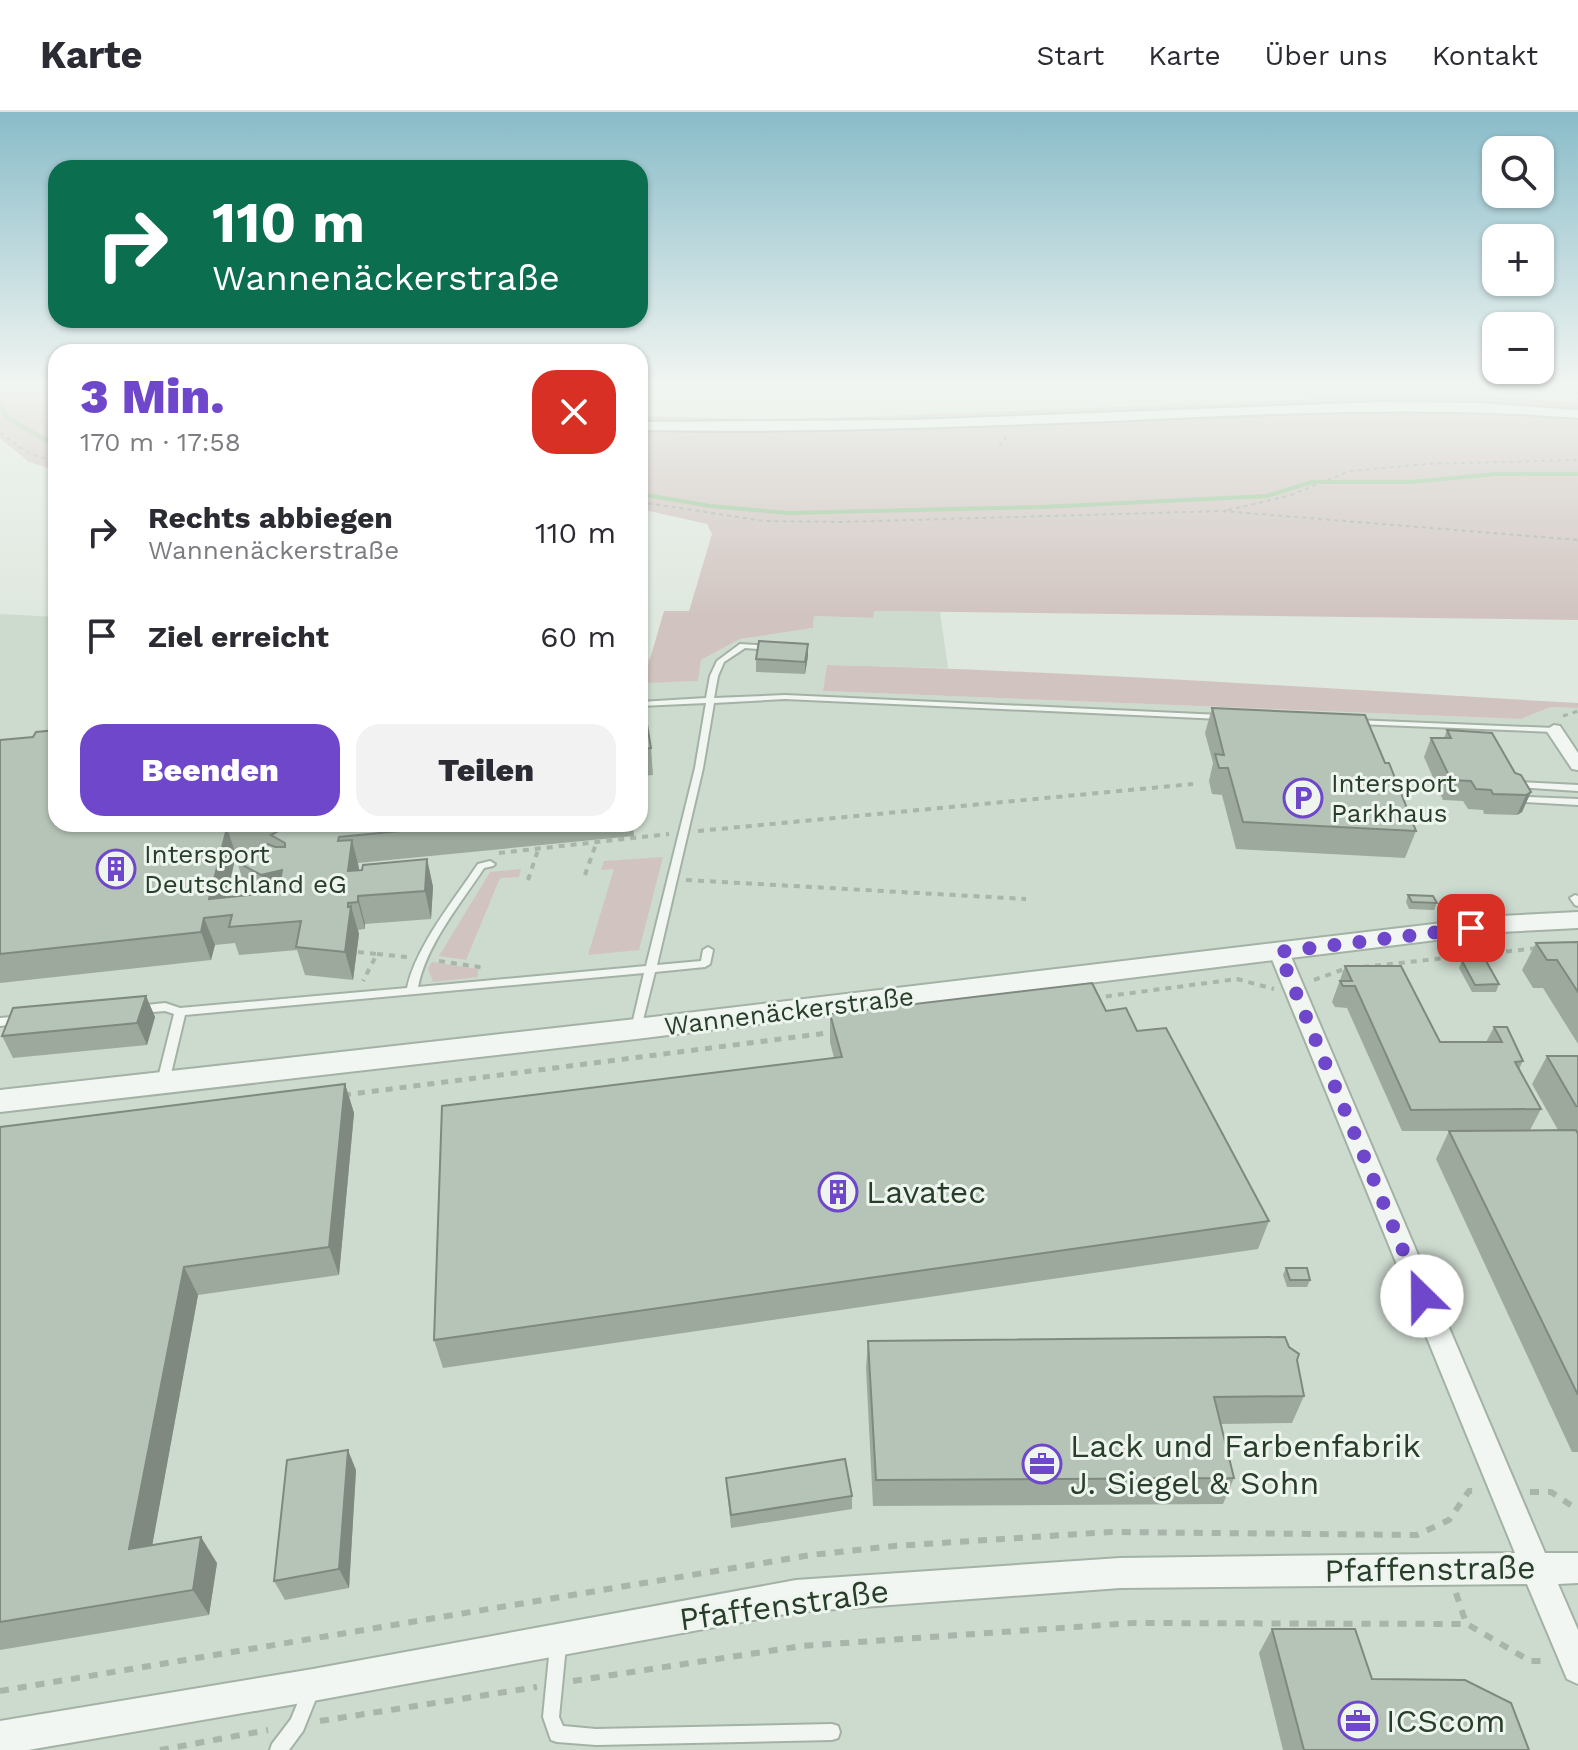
<!DOCTYPE html>
<html lang="de">
<head>
<meta charset="utf-8">
<style>
  :root { --surface:#fff; --page:#f2f2f3; --text:#2b2b33; --muted:#7c7c81; --line:#e1e1e2; --accent:#6e47ca }
  body { margin:0; font-family:"Work Sans",sans-serif; background:var(--page); color:var(--text); height:100vh; display:flex; flex-direction:column; font-size:30px; white-space:nowrap }
  * { box-sizing:border-box; margin:0 }
  p { font-size:26px; color:var(--muted) }
  .icon { flex:none; width:44px; height:44px; fill:none; stroke:currentColor; stroke-width:2; stroke-linecap:round; stroke-linejoin:round }
  .map { position:relative; flex:1; overflow:hidden }
  .sheet { position:absolute; left:48px; top:232px; width:600px; height:488px; display:flex; flex-direction:column; background:var(--surface); border-radius:24px; box-shadow:0 2px 6px #0004 }
  .sheet>* { flex:none }
  .hud { position:absolute; left:48px; top:48px; width:600px; height:168px; border-radius:24px; box-shadow:0 2px 6px #0004; background:#0b6e4f; color:#fff; overflow:hidden }
  .tools { position:absolute; left:1482px; top:24px; display:grid; gap:16px }
  .tools a { display:grid; place-items:center; width:72px; height:72px; border-radius:16px; background:var(--surface); box-shadow:0 2px 6px #0004; font-size:40px }
  .pin { position:absolute; display:grid; place-items:center; width:68px; height:68px; color:#fff; margin:-34px; border-radius:16px; box-shadow:0 4px 12px #0006 }
  .me { position:absolute; width:88px; margin:-44px; rotate:337deg; stroke-linejoin:round; filter:drop-shadow(0 0 6px #0008) }
  .turn { display:flex; align-items:center; gap:28px; height:168px; padding:0 32px; font-size:36px }
  .turn .icon { width:104px; height:104px; stroke-width:2.5 }
  .turn b { display:block; font-size:56px; line-height:68px }
  .round { display:grid; place-items:center; flex:none; width:84px; height:84px; border-radius:24px; background:var(--page) }
  .headline { display:flex; align-items:center; justify-content:space-between; height:136px; padding:0 32px }
  h1 { font-size:48px; font-weight:800; line-height:60px; color:var(--accent) }
  .action { display:flex; gap:16px; margin-top:auto; padding:16px 32px }
  .action a { flex:1; height:92px; border-radius:24px; background:var(--accent); color:#fff; font-size:32px; font-weight:800; line-height:92px; text-align:center }
  .action a+a { background:var(--page); color:var(--text) }
  ul { padding:0; list-style:none }
  li { display:flex; align-items:center; gap:24px; height:104px; padding:0 32px }
  li div { flex:1 }
  li b { display:block; font-size:30px }
  li em { font-style:normal }
  header { display:flex; align-items:center; gap:48px; box-sizing:border-box; height:112px; padding:0 40px; background:var(--surface); border-bottom:2px solid var(--line) }
  header strong { font-size:38px }
  nav { display:flex; gap:44px; margin-inline-start:auto; font-size:28px }
  .map>svg:first-child { display:block }
</style>
</head>
<body>
<header>
<strong>Karte</strong>
<nav><a>Start</a><a>Karte</a><a>Über uns</a><a>Kontakt</a></nav>
</header>
<div class="map">
<svg width="1578" height="1638" viewBox="0 0 1578 1638">
  <rect width="100%" height="100%" fill="#dfe8df"/>
  <!-- built -->
  <polygon fill="#cddace" points="873,499 940,500 948,556 828,553 823,579 1521,607 1551,595 1578,596 1578,1638 0,1638 0,502 56,505 56,712 640,712 640,544 650,547 643,570 698,569 701,548 740,527 813,516 814,504 873,506"/>
  <!-- green -->
  <g fill="#d1c4c0">
    <polygon points="0,274 56,274 56,358 29,350 0,326"/>
    <polygon points="1369,285 1490,285 1578,291 1578,508 874,499 873,506 814,504 813,516 740,527 701,548 698,569 643,571 664,499 689,499 712,422 707,412 640,397 640,304 777,308"/>
    <path d="M827 553C1078 559 1328 577 1578 591V596L1551 595 1521 607 823 579Z"/>
    <polygon points="663,745 639,838 588,843 614,757 601,758 604,749"/>
    <polygon points="521,757 519,765 500,766 466,848 439,844 490,760"/>
    <polygon points="432,850 478,857 478,865 433,870 428,856"/>
  </g>
  <g fill="none" stroke-linecap="round" stroke-linejoin="round">
    <!-- stream -->
    <g stroke="#9cc79b" stroke-width="4">
      <polyline points="0,294 8,306 56,334"/>
      <polyline points="640,382 710,394 788,401 1042,395 1267,384 1312,370 1410,370 1496,362 1578,362"/>
    </g>
    <defs>
      <g id="service">
        <path d="M740 532 772 534 776 536 772 538 745 536 724 550 718 564 714 586 785 583 1221 603 1225 605 1221 607 785 587 714 591 703 656 657 853 701 849 703 838 708 835 713 838 710 852 705 855 655 860 640 920H632L631 917 644 861 185 903 169 970 167 973H159L157 970 174 902 165 899 141 901 137 900 136 897 137 894 165 891 180 896 407 876C416 834 454 788 478 752L490 749 495 752 493 754 484 756C461 791 426 833 418 875L646 854 695 656 706 591 640 594V590L706 586 710 564 717 549Z"/>
        <polygon points="1354,608 1554,616 1558,618 1554,620 1357,612 1354,612"/>
        <polygon points="1518,670 1578,673 1578,679 1515,675 1514,673 1515,671"/>
        <polygon points="1528,685 1578,687 1578,693 1525,690 1524,688 1525,686"/>
        <polygon points="1575,783 1578,784 1578,794 1575,793 1570,786"/>
        <polygon points="22,904 26,905 27,908 26,911 0,914 0,906"/>
        <polygon points="558,1526 564,1528 566,1534 559,1605 563,1614 596,1617 832,1612 838,1614 840,1620 838,1626 832,1628 596,1633 557,1630 551,1628 543,1605 550,1534 552,1528"/>
        <polygon points="311,1571 317,1573 319,1579 303,1619 289,1638 270,1638 272,1632 291,1607 305,1573"/>
      </g>
      <g id="minor">
        <polygon points="1554,613 1560,614 1578,641 1578,658 1572,657 1546,618"/>
        <polygon points="1279,833 1289,840 1545,1441 1578,1441 1578,1471 1558,1472 1578,1518 1578,1572 1567,1567 1527,1472 1120,1476 796,1500 313,1589 28,1638 0,1638 0,1609 313,1557 796,1468 1120,1446 1515,1441 1269,840"/>
      </g>
      <g id="tertiary">
        <path d="M1382 290 1480 291 1578 298V306C1423 293 1268 302 1112 309 955 315 798 321 640 318V310L912 308Z"/>
        <polygon points="1578,800 1578,816 1501,820 636,927 0,1000 0,978 636,907 1501,804"/>
      </g>
    </defs>
    <!-- service casing -->
    <use href="#service" stroke="#a4b2a5" stroke-width="4"/>
    <!-- minor casing -->
    <use href="#minor" stroke="#a4b2a5" stroke-width="4"/>
    <!-- tertiary casing -->
    <use href="#tertiary" stroke="#a4b2a5" stroke-width="4"/>
    <!-- path-far4 -->
    <g stroke="#a9b4aa" stroke-width="2" stroke-dasharray="4 4" stroke-linecap="butt">
      <polyline points="1312,274 1578,280"/>
      <polyline points="0,321 27,340 56,351"/>
      <polyline points="999,334 1009,322"/>
      <polyline points="640,390 764,409 841,410 1222,399 1578,428"/>
      <polyline points="1228,398 1288,384 1350,359 1426,352 1578,348"/>
    </g>
    <!-- path-far3 -->
    <polyline stroke="#a9b4aa" stroke-width="3" stroke-dasharray="5 5" stroke-linecap="butt" points="1563,604 1578,599"/>
    <!-- path-far2 -->
    <g stroke="#a9b4aa" stroke-width="4" stroke-dasharray="6 6" stroke-linecap="butt">
      <polyline points="698,719 1193,672"/>
      <polyline points="499,741 669,722"/>
      <polyline points="585,763 597,729"/>
      <polyline points="528,768 539,735"/>
      <polyline points="686,768 1026,787"/>
      <polyline points="358,840 377,842 363,869"/>
      <polyline points="377,842 407,845"/>
      <polyline points="439,849 486,856"/>
      <polyline points="1363,855 1538,836"/>
      <polyline points="1314,868 1347,856"/>
      <polyline points="1094,886 1237,867 1274,877"/>
    </g>
    <!-- path-far1 -->
    <polyline stroke="#a9b4aa" stroke-width="5" stroke-dasharray="7 7" stroke-linecap="butt" points="344,983 835,920"/>
    <!-- path -->
    <g stroke="#a9b4aa" stroke-width="6" stroke-dasharray="9 9" stroke-linecap="butt">
      <polyline points="1530,1380 1551,1380 1578,1398"/>
      <polyline points="1456,1481 1466,1511"/>
      <polyline points="573,1569 802,1534 1133,1511 1467,1512 1530,1549 1546,1549"/>
      <polyline points="0,1579 811,1443 894,1434 1111,1420 1417,1423 1449,1408 1469,1379 1477,1379"/>
      <polyline points="320,1609 537,1575"/>
      <polyline points="160,1638 268,1618"/>
    </g>
    <!-- service -->
    <use href="#service" fill="#f1f6f2" fill-rule="evenodd"/>
    <!-- minor -->
    <use href="#minor" fill="#f1f6f2" fill-rule="evenodd"/>
    <!-- tertiary -->
    <use href="#tertiary" fill="#f1f6f2" fill-rule="evenodd"/>
  </g>
  <!-- wall -->
  <g fill="#9da99d" fill-rule="evenodd">
    <polygon points="808,544 805,562 756,560 756,547"/>
    <polygon points="640,577 651,636 653,663 640,664"/>
    <polygon points="1212,596 1416,719 1405,746 1236,737 1222,683 1212,682 1209,669 1213,651 1205,621"/>
    <polygon points="1447,618 1515,661 1531,680 1522,700 1517,703 1484,702 1483,698 1468,697 1463,689 1443,688 1424,645 1431,626 1444,626"/>
    <path d="M0 628 56 712H633L634 724 358 751 359 758 427 747 433 775 431 807 365 812V817L358 818 359 822 353 868 305 863 297 838 239 843 235 831 215 833 211 848 0 871ZM251 742 237 750 246 778 255 782 226 785 236 743Z"/>
    <polygon points="1408,783 1437,791 1434,798 1409,797 1406,790"/>
    <polygon points="1578,830 1578,932 1543,876 1533,876 1522,858 1536,831"/>
    <polygon points="1462,849 1499,872 1496,880 1472,880 1459,856"/>
    <polygon points="1345,854 1440,930 1486,930 1494,915 1523,949 1519,957 1541,997 1530,1018 1558,1018 1532,972 1547,944 1578,944 1578,1340 1572,1340 1436,1047 1449,1019 1402,1019 1347,896 1335,895 1332,890"/>
    <polygon points="146,884 155,905 147,933 13,946 2,924"/>
    <polygon points="1106,899 1137,919 1269,1109 1258,1137 443,1256 434,1228 834,946 830,930 830,902"/>
    <polygon points="345,972 354,1001 339,1163 198,1183 152,1433 217,1451 209,1503 0,1538 0,1015"/>
    <polygon points="1286,1156 1310,1168 1307,1175 1287,1175 1283,1163"/>
    <polygon points="868,1229 1289,1235 1297,1248 1304,1284 1292,1311 1221,1312 1234,1366 1223,1392 873,1394 866,1256"/>
    <polygon points="356,1358 349,1476 285,1488 274,1469"/>
    <polygon points="726,1366 852,1384 852,1397 731,1416"/>
    <polygon points="1272,1517 1372,1567 1529,1638 1283,1638 1259,1541"/>
  </g>
  <!-- shaded-wall -->
  <g fill="#7f8980">
    <polygon points="808,532 808,544 805,562 805,550"/>
    <polygon points="1531,680 1522,700 1517,703 1526,683"/>
    <polygon points="227,716 236,743 222,804 209,787"/>
    <polygon points="352,728 359,756 355,787 348,759"/>
    <polygon points="427,747 433,775 431,807 425,779"/>
    <polygon points="282,758 290,785 270,790 261,763"/>
    <polygon points="358,784 365,812 365,817 358,790"/>
    <polygon points="348,791 350,799 351,794 359,822 353,868 345,840"/>
    <polygon points="204,806 215,833 211,848 201,820"/>
    <polygon points="146,884 155,905 147,933 137,911"/>
    <polygon points="345,972 354,1001 339,1163 329,1135"/>
    <polygon points="184,1155 198,1183 147,1462 129,1437"/>
    <polygon points="348,1338 356,1358 349,1476 339,1457"/>
    <polygon points="201,1425 217,1451 209,1503 193,1478"/>
  </g>
  <!-- building -->
  <g fill="#b6c4b7" stroke="#7f8980" stroke-width="2">
    <polygon points="759,529 808,532 805,550 756,547"/>
    <polygon points="640,577 641,577 651,636 640,637"/>
    <polygon points="1212,596 1365,603 1385,651 1389,651 1416,719 1243,710 1228,656 1219,656 1215,642 1224,643"/>
    <polygon points="56,618 56,712 274,712 227,716 209,787 278,780 282,758 261,763 237,750 268,732 275,735 285,735 285,731 271,723 291,712 472,712 339,725 338,729 352,728 348,759 362,758 363,753 427,747 425,779 358,784 358,790 348,791 348,795 351,794 345,840 296,835 301,809 229,815 232,803 204,806 201,820 0,842 0,628 33,625 36,620"/>
    <polygon points="1447,618 1492,621 1515,661 1521,663 1531,680 1526,683 1493,682 1491,678 1476,677 1471,669 1451,668 1431,626 1451,626"/>
    <polygon points="1408,783 1433,784 1437,791 1412,790"/>
    <polygon points="1578,830 1578,880 1557,848 1547,848 1536,831"/>
    <polygon points="1462,849 1486,849 1499,872 1475,873"/>
    <polygon points="1345,854 1401,854 1440,930 1502,930 1494,915 1507,915 1523,949 1515,950 1541,997 1411,998 1355,874 1343,874 1340,869 1352,869"/>
    <polygon points="1092,871 1106,899 1126,896 1137,919 1166,916 1269,1109 434,1228 442,994 842,945 830,902"/>
    <polygon points="146,884 137,911 2,924 13,896"/>
    <polygon points="1547,944 1578,944 1578,994 1576,994"/>
    <polygon points="345,972 329,1135 184,1155 129,1437 201,1425 193,1478 0,1510 0,1015"/>
    <polygon points="1576,1018 1578,1022 1578,1283 1449,1019"/>
    <polygon points="1286,1156 1307,1156 1310,1168 1290,1168"/>
    <polygon points="1285,1225 1289,1235 1299,1242 1297,1248 1304,1284 1214,1285 1234,1366 876,1368 868,1229"/>
    <polygon points="348,1338 339,1457 274,1469 287,1348"/>
    <polygon points="845,1347 852,1384 731,1403 726,1366"/>
    <polygon points="1272,1517 1355,1517 1372,1567 1465,1568 1511,1591 1529,1638 1304,1638"/>
  </g>
  <!-- sky -->
  <linearGradient id="sky" x2="0" y2="1"><stop stop-color="#89bcc9"/><stop offset="0.54" stop-color="#f1f5f1"/><stop offset="1" stop-color="#f1f5f1" stop-opacity="0"/></linearGradient>
  <rect width="1578" height="503" fill="url(#sky)"/>
  <g fill="none" stroke-linecap="round" stroke-linejoin="round">
    <!-- route -->
    <polyline stroke="#6e47ca" stroke-width="14" stroke-dasharray="0 25.2" points="1422,1184 1279,840 1471,816"/>
  </g>
  <!-- icons -->
  <defs>
    <symbol id="parking-ring" viewBox="-11 -11 22 22"><circle r="9.5" fill="#eef5ee" stroke="#6e47ca" stroke-width="1.5"/><path d="M-3.5-5.5H1a3.5 3.5 0 0 1 0 7H-1V5.5H-3.5ZM-1-3.4V-.6H.8a1.4 1.4 0 0 0 0-2.8Z" fill="#6e47ca"/></symbol>
    <symbol id="building-ring" viewBox="-11 -11 22 22"><circle r="9.5" fill="#eef5ee" stroke="#6e47ca" stroke-width="1.5"/><path d="M-4-6H4V6H1V3H-1V6H-4ZM-2.5-4.3h1.7v1.8h-1.7ZM.8-4.3h1.7v1.8H.8ZM-2.5-1h1.7V.8h-1.7ZM.8-1h1.7V.8H.8Z" fill="#6e47ca"/></symbol>
    <symbol id="office-ring" viewBox="-11 -11 22 22"><circle r="9.5" fill="#eef5ee" stroke="#6e47ca" stroke-width="1.5"/><path d="M-6-3h4V-5.5h4V-3h4V5H-6ZM-1-4.5V-3h2v-1.5ZM-6 0V1H6V0Z" fill="#6e47ca"/></symbol>
  </defs>
  <g fill-rule="evenodd">
    <use href="#parking-ring" x="1281" y="664" width="44" height="44"/>
    <use href="#building-ring" x="94" y="735" width="44" height="44"/>
    <use href="#building-ring" x="816" y="1058" width="44" height="44"/>
    <use href="#office-ring" x="1020" y="1330" width="44" height="44"/>
    <use href="#office-ring" x="1336" y="1587" width="44" height="44"/>
  </g>
  <g text-anchor="middle" stroke-width="6" stroke-linejoin="round" paint-order="stroke">
    <!-- poi labels -->
    <g font-size="26" fill="#283e2a" stroke="#eef5ee" text-anchor="start">
      <text x="1331" y="680">Intersport<tspan x="1331" dy="30">Parkhaus</tspan></text>
      <text x="144" y="751">Intersport<tspan x="144" dy="30">Deutschland eG</tspan></text>
    </g>
    <!-- street labels -->
    <g font-size="26" fill="#283e2a" stroke="#eef5ee">
      <text transform="translate(789 899) rotate(-7)" y="9">Wannenäckerstraße</text>
    </g>
    <!-- near-poi labels -->
    <g font-size="32" fill="#283e2a" stroke="#eef5ee" text-anchor="start">
      <text x="866" y="1091">Lavatec</text>
      <text x="1070" y="1345">Lack und Farbenfabrik<tspan x="1070" dy="37">J. Siegel &amp; Sohn</tspan></text>
      <text x="1386" y="1620">ICScom</text>
    </g>
    <!-- near-street labels -->
    <g font-size="32" fill="#283e2a" stroke="#eef5ee">
      <text transform="translate(1430 1457) rotate(-1)" y="11">Pfaffenstraße</text>
      <text transform="translate(784 1493) rotate(-8)" y="11">Pfaffenstraße</text>
    </g>
  </g>
</svg>
<div class="tools">
<a><svg class="icon" aria-label="search" viewBox="0 0 24 24"><circle cx="10" cy="10" r="6"/><path d="M15 15l6 6"/></svg></a>
<a>+</a>
<a>−</a>
</div>
<div class="pin" style="left:1471px;top:816px;background:#d93025"><svg class="icon" aria-label="arrive" viewBox="0 0 24 24"><path d="M6 21V4h12l-3 4 3 4H6"/></svg></div>
<svg class="me" style="left:1422px;top:1184px" viewBox="-20 -20 40 40"><circle r="19" fill="#fff"/><path d="M0-13L10 11 0 6-10 11z" fill="#6e47ca"/></svg>
<div class="hud">
<div class="turn"><svg class="icon" aria-label="right" viewBox="0 0 24 24"><path d="M7 20v-9h11M14 6l5 5-5 5"/></svg><div><b>110 m</b>Wannenäckerstraße</div></div>
</div>
<section class="sheet">
<div class="headline"><div><h1>3 Min.</h1><p>170 m · 17:58</p></div><a class="round" style="background:#d93025;color:#fff"><svg class="icon" aria-label="close" viewBox="0 0 24 24"><path d="M6 6l12 12M18 6L6 18"/></svg></a></div>
<ul>
<li><svg class="icon" aria-label="right" viewBox="0 0 24 24"><path d="M7 20v-9h11M14 6l5 5-5 5"/></svg><div><b>Rechts abbiegen</b><p>Wannenäckerstraße</p></div><em>110 m</em></li>
<li><svg class="icon" aria-label="arrive" viewBox="0 0 24 24"><path d="M6 21V4h12l-3 4 3 4H6"/></svg><div><b>Ziel erreicht</b></div><em>60 m</em></li>
</ul>
<div class="action"><a>Beenden</a><a>Teilen</a></div>
</section>
</div>
</body>
</html>
